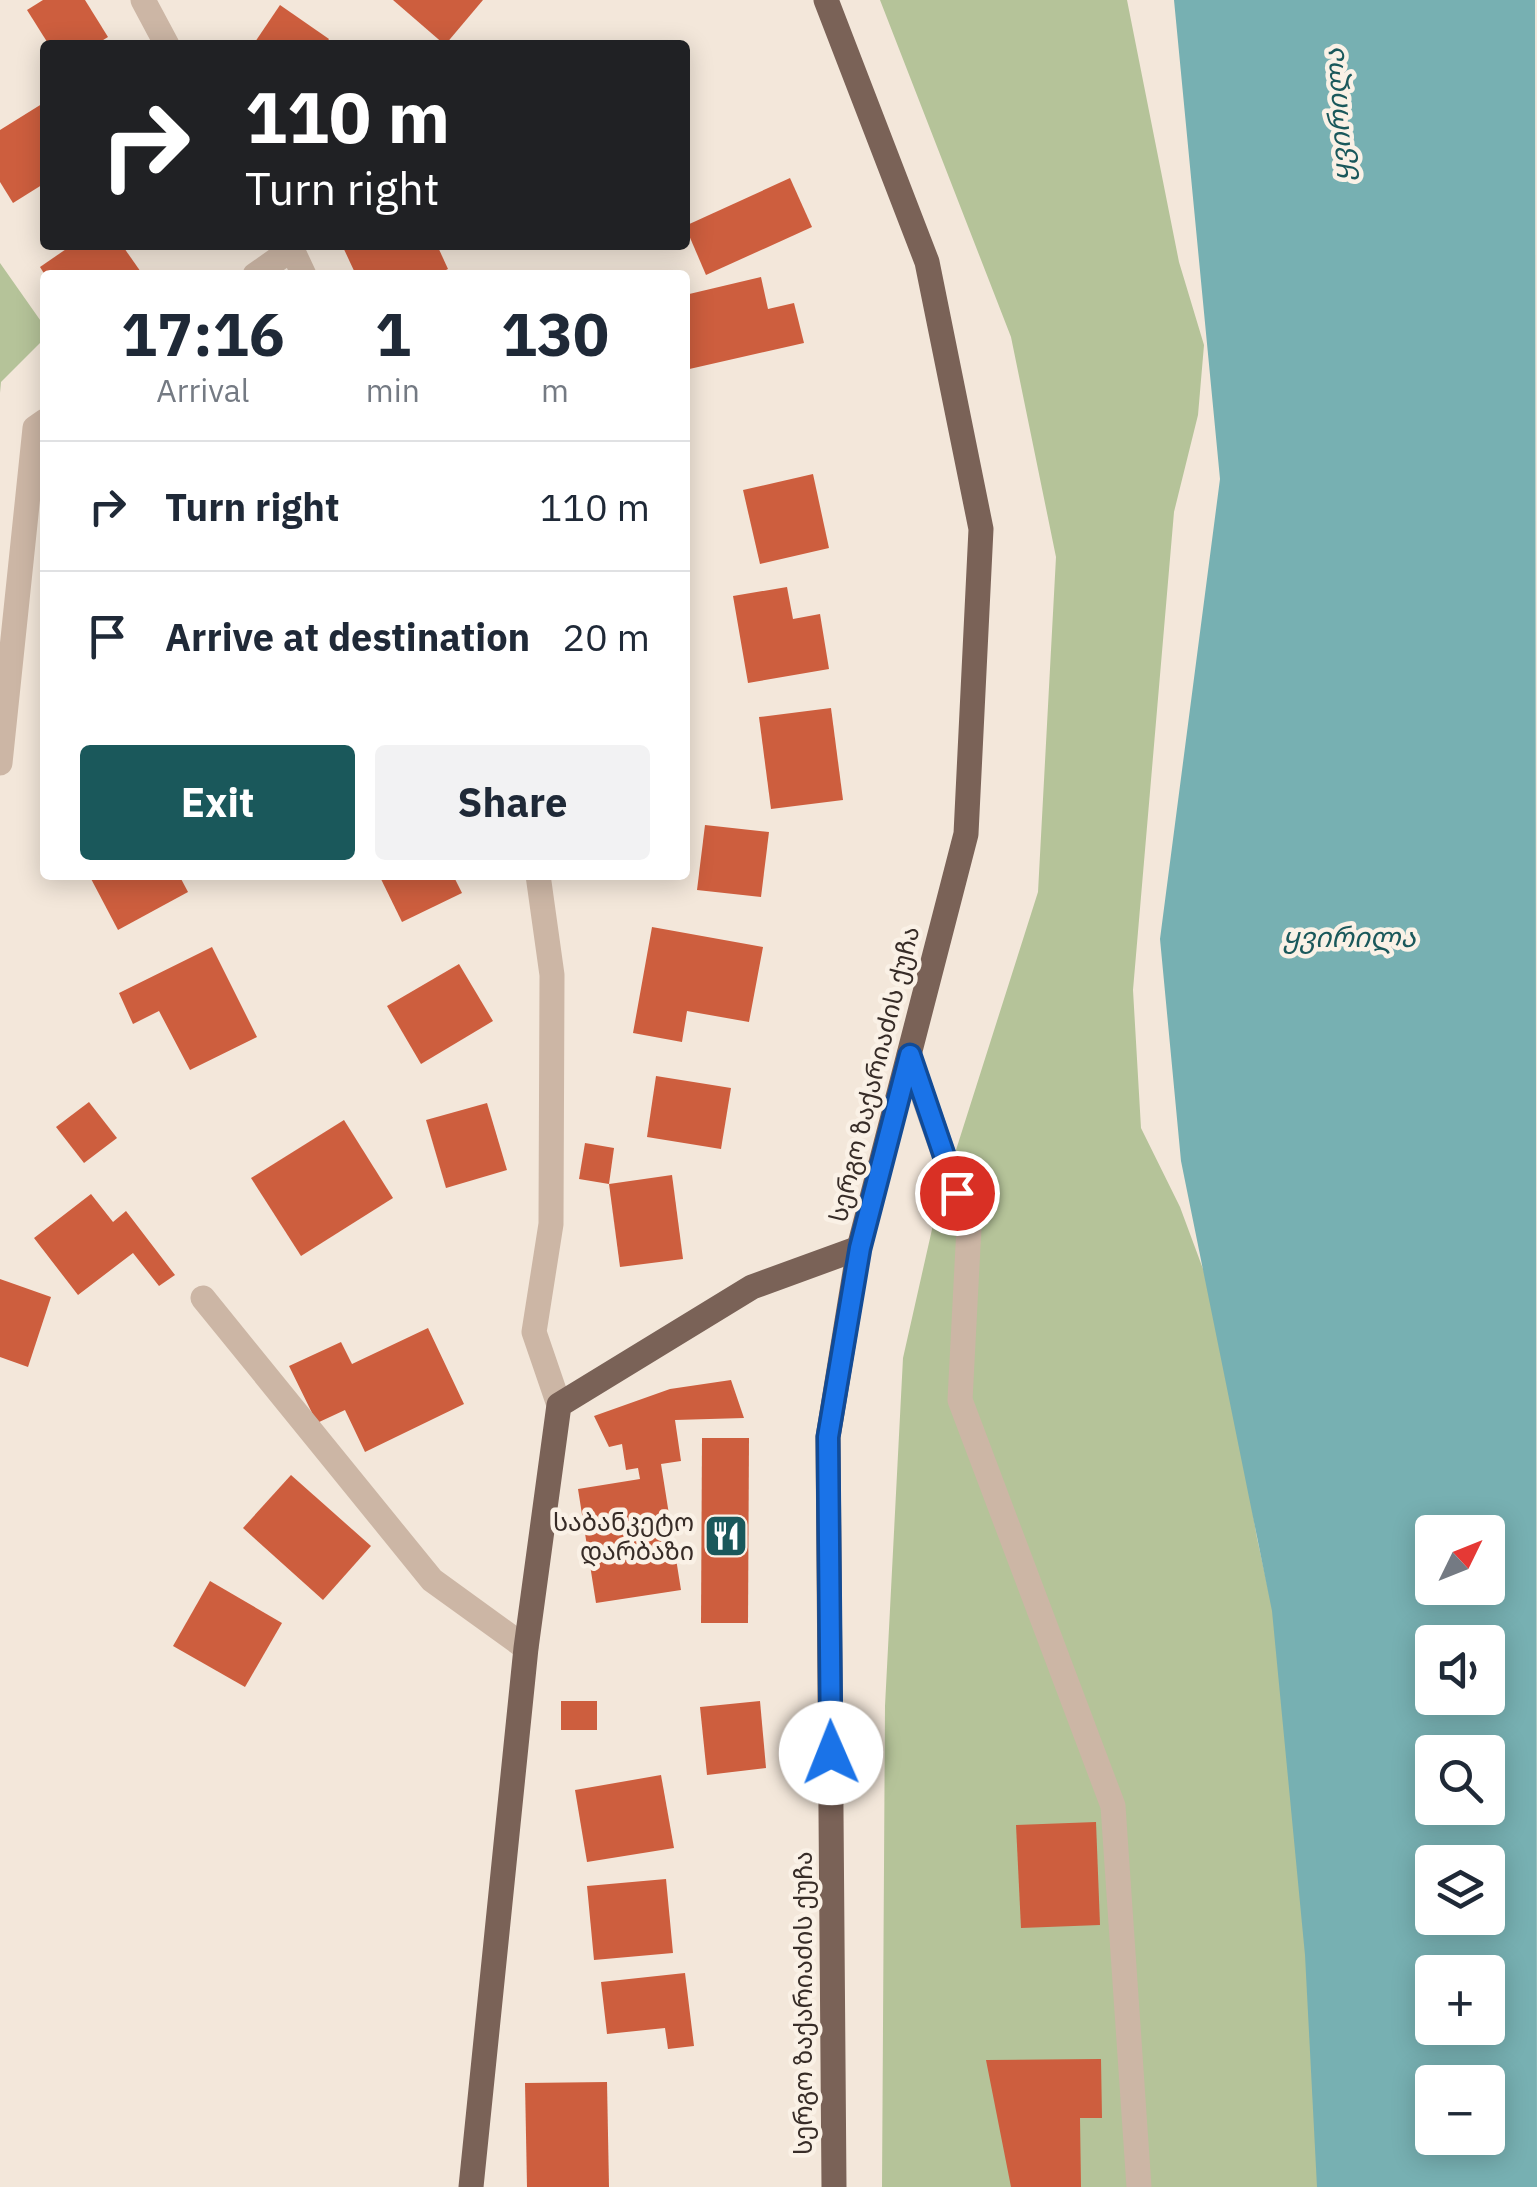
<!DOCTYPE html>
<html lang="en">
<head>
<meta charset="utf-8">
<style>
  :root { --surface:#fff; --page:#f2f2f3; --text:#1f2937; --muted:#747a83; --line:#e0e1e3; --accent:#1a585b }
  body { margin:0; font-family:"IBM Plex Sans","Noto Sans Georgian",sans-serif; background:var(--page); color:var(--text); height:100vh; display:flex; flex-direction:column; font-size:38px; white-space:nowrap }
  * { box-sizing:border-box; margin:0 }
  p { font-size:32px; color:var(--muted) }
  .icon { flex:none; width:55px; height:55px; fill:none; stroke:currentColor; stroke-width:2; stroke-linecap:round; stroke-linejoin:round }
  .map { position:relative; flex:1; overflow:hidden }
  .details { position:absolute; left:40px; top:270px; width:650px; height:610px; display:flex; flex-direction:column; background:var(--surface); border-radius:10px; box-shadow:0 5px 25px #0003 }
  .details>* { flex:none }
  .banner { position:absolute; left:40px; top:40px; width:650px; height:210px; border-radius:10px; box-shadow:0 5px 25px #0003; background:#202124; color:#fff; overflow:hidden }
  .needle { width:65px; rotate:47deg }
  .fabs { position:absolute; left:1415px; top:1515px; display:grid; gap:20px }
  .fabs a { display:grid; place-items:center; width:90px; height:90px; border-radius:10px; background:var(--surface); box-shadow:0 5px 25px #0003; font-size:50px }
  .pin { position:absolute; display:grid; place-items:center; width:85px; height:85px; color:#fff; margin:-42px; border:5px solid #fff; border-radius:50%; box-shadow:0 2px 10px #0007 }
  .me { position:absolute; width:110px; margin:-55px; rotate:359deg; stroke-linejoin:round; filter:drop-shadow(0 0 8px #0008) }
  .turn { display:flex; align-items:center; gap:35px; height:210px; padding:0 40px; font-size:45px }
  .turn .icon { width:130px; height:130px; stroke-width:2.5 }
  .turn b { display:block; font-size:70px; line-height:85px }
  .eta { display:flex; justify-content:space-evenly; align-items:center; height:170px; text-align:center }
  .eta b { font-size:60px; font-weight:700; line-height:70px }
  .action { display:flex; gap:20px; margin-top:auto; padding:20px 40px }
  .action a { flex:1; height:115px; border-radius:10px; background:var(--accent); color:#fff; font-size:40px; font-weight:700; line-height:115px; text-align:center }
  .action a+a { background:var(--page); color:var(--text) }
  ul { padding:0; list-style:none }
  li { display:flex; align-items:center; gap:30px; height:130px; padding:0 40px; border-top:2px solid var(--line) }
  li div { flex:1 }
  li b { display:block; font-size:38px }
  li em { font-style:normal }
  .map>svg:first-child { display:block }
</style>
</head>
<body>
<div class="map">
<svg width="1537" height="2187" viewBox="0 0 1537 2187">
  <rect width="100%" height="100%" fill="#f3e7da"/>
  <!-- green -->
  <g fill="#b5c399">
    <polygon points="880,0 1127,0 1179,262 1204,345 1198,415 1174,512 1133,990 1141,1128 1180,1207 1219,1312 1257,1538 1349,1956 1423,2187 882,2187 885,1706 903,1358 935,1216 1038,892 1056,557 1011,337"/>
    <polygon points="0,263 45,327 45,338 1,382 0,393"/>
  </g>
  <!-- water -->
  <path fill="#77b0b2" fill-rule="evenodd" d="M1174 0H1535L1537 2187H1317L1305 1955 1272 1611 1181 1161 1160 939 1220 479ZM1432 1532H1488V1588H1432ZM1432 1642H1488V1698H1432ZM1432 1752H1488V1808H1432ZM1432 1862H1488V1918H1432ZM1488 1972V2028H1432V1972ZM1488 2082V2138H1432V2082Z"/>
  <!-- building -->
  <g fill="#cd5e3e">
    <polygon points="43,0 85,0 108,37 95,45 49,45 27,10"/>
    <polygon points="393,0 483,0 445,45"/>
    <polygon points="280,5 329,39 325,45 253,45"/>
    <polygon points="45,102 45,183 13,203 0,182 0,130"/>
    <polygon points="790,178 812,227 706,275 685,226"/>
    <polygon points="72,245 122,245 143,275 45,275 40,267"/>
    <polygon points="342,245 437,245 448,269 436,275 356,275"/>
    <polygon points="761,277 768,309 794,303 804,343 685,370 685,295"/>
    <polygon points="813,474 829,548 760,564 743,490"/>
    <polygon points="787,587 793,619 820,614 829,669 748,683 733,596"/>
    <polygon points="831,708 843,800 771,809 759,717"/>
    <polygon points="705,825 769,832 761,897 697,890"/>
    <polygon points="89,875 179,875 188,892 118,930"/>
    <polygon points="379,875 453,875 462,893 402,922"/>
    <polygon points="652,927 763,947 749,1022 687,1011 682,1042 633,1033"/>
    <polygon points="212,947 257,1037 190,1070 159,1011 133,1024 119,993"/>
    <polygon points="459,964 493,1021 421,1064 387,1006"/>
    <polygon points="656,1076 731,1088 721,1149 647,1137"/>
    <polygon points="89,1102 117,1138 84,1163 56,1127"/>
    <polygon points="487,1103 507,1170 446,1188 426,1120"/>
    <polygon points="344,1120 393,1198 301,1256 251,1178"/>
    <polygon points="585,1143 614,1148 609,1184 579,1179"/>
    <polygon points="672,1175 683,1259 620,1267 609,1184"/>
    <polygon points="91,1194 113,1222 126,1211 175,1275 159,1286 133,1253 78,1295 34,1238"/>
    <polygon points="0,1279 51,1297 28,1367 0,1357"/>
    <polygon points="428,1328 464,1404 365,1452 345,1410 317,1423 289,1366 341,1342 352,1364"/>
    <polygon points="731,1380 744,1418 675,1420 681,1461 661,1464 681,1590 596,1603 578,1489 640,1479 638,1468 626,1470 622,1444 609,1447 594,1416 670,1389"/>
    <polygon points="702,1438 749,1438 748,1623 701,1623"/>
    <polygon points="291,1475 371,1546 323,1600 243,1528"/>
    <polygon points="210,1581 282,1623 245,1687 173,1646"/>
    <rect x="561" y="1701" width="36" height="29"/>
    <polygon points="760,1701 766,1768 707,1775 700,1707"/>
    <polygon points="661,1775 674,1848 587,1862 575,1790"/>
    <polygon points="1096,1822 1100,1925 1021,1928 1016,1825"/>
    <polygon points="666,1879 673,1953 594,1960 587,1886"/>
    <polygon points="685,1973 694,2046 668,2049 665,2028 607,2034 601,1982"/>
    <polygon points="1101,2059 1102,2118 1080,2118 1081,2187 1011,2187 986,2060"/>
    <polygon points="607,2082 609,2187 527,2187 525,2083"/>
  </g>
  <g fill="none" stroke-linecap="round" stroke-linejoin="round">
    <!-- minor -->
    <g stroke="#ccb6a5" stroke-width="25">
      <polyline points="143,0 167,45"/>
      <polyline points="290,245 304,275"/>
      <polyline points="255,275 292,249"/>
      <polyline points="0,763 35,428 45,421"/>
      <polyline points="538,875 552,975 551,1224 534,1332 559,1405"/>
      <polyline points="909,1055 969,1227 960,1400 1113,1806 1139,2187"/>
      <polyline points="203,1298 432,1580 526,1648"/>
    </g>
    <!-- major -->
    <g stroke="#7a6257" stroke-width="25">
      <polyline points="826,0 927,262 981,529 966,834 859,1248 828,1437 834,2187"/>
      <polyline points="471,2187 526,1648 559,1405 752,1287 859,1248"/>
    </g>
  </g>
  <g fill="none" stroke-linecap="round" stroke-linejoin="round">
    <defs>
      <polyline id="route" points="831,1753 828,1437 860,1248 910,1055 957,1193"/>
    </defs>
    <!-- route casing -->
    <use href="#route" stroke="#114b97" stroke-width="25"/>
    <!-- route -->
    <use href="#route" stroke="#1a73e8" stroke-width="18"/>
  </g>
  <!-- icons -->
  <defs>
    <symbol id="restaurant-square" viewBox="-11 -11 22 22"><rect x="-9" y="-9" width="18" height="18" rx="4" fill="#1a585b" stroke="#faf1e6"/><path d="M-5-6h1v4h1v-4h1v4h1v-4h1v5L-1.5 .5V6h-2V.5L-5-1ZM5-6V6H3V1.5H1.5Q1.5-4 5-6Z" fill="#fff"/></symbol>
  </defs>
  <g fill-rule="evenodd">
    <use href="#restaurant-square" x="701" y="1511" width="50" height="50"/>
  </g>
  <g text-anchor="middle" stroke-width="9" stroke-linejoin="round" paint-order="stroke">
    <!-- street labels -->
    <g font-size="25" fill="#372c27" stroke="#faf1e6">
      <text transform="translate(874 1074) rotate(-76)" y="9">სერგო ზაქარიაძის ქუჩა</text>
      <text transform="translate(803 2003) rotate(-90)" y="9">სერგო ზაქარიაძის ქუჩა</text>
    </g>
    <!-- poi labels -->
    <g font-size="25" fill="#372c27" stroke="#faf1e6" text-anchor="end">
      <text x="694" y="1531">საბანკეტო<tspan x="694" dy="29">დარბაზი</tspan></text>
    </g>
    <!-- water labels -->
    <g font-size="28" font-style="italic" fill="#1a585b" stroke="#faf1e6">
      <text transform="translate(1338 115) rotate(-94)" y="10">ყვირილა</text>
      <text x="1349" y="947">ყვირილა</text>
    </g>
  </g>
</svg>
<div class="fabs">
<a><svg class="needle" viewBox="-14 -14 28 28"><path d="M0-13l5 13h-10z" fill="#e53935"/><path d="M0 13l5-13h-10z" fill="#747a83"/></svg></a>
<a><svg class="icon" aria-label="sound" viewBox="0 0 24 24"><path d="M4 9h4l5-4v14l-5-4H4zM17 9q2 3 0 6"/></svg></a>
<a><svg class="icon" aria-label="search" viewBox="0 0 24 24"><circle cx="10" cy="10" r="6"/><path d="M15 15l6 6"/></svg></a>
<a><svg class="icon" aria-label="layers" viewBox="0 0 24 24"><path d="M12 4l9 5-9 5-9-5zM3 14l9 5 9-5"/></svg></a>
<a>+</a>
<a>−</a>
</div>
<div class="pin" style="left:957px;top:1193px;background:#d93025"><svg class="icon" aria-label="arrive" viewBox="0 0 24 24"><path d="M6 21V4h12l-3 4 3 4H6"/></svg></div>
<svg class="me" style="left:831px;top:1753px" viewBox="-20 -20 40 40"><circle r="19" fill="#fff"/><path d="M0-13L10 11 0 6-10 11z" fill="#1a73e8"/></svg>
<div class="banner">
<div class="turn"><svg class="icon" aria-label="right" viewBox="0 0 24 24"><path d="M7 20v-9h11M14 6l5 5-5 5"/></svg><div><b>110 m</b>Turn right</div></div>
</div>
<section class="details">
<div class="eta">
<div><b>17:16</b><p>Arrival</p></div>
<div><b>1</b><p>min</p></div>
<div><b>130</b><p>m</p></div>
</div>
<ul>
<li><svg class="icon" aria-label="right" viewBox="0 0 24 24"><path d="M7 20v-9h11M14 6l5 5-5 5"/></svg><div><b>Turn right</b></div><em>110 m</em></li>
<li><svg class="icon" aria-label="arrive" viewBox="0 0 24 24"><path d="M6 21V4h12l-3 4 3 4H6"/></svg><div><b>Arrive at destination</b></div><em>20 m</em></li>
</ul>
<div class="action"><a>Exit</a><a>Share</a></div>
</section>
</div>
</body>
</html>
